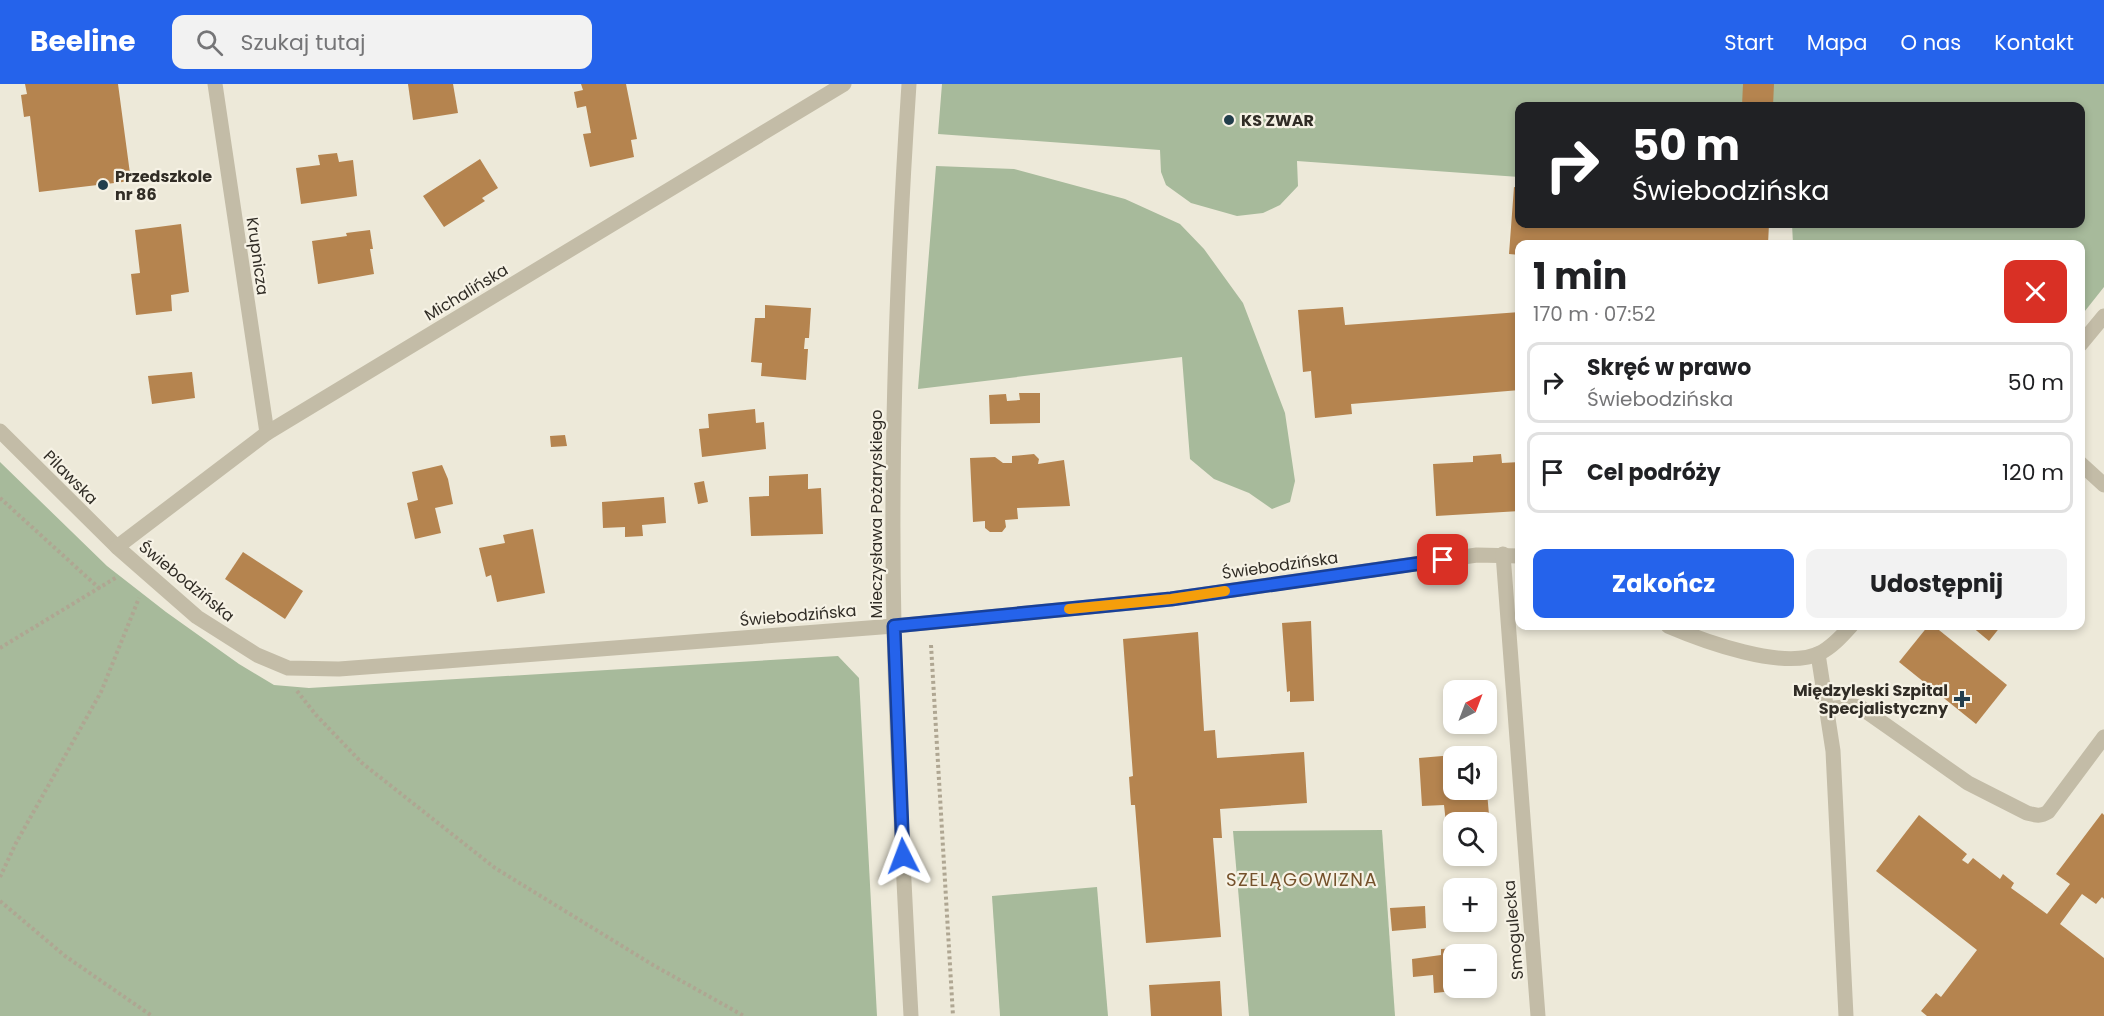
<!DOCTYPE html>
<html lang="pl">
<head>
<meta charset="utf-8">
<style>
  :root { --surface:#fff; --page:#f2f2f2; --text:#202124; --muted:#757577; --line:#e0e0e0; --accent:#2563eb }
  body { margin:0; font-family:Poppins,sans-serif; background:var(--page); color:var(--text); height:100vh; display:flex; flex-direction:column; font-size:22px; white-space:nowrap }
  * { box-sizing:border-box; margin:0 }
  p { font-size:20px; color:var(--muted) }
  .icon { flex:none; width:33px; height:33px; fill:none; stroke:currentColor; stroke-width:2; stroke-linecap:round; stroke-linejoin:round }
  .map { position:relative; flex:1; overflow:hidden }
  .drawer { position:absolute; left:1515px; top:156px; width:570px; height:390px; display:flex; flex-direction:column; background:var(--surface); border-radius:12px; box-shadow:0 3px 9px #0003 }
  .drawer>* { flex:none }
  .banner { position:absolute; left:1515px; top:18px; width:570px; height:126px; border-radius:12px; box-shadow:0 3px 9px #0003; background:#202124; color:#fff; overflow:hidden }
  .needle { width:39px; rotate:42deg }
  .tools { position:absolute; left:1443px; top:596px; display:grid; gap:12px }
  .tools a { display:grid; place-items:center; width:54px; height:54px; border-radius:12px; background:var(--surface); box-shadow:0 3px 9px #0003; font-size:30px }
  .pin { position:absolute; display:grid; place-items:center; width:51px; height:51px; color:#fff; margin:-26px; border-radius:12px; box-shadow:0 3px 9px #0006 }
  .me { position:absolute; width:66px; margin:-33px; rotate:357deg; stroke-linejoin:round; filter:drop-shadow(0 0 4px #0008) }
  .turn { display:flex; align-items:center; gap:21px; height:126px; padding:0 18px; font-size:27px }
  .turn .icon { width:78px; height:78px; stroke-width:2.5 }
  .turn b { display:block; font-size:42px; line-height:51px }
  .round { display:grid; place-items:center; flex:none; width:63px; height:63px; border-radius:12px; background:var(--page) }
  .overview { display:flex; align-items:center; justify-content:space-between; height:102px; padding:0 18px }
  h1 { font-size:36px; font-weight:700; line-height:45px }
  .action { display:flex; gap:12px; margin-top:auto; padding:12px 18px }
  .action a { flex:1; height:69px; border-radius:12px; background:var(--accent); color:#fff; font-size:24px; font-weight:700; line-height:69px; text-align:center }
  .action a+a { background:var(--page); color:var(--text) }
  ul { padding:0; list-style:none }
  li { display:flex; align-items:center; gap:18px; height:81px; margin:0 12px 9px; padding:0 6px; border:3px solid var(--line); border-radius:12px }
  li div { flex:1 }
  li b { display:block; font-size:22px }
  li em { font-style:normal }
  header { display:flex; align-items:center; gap:36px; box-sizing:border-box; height:84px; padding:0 30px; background:var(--accent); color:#fff }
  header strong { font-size:28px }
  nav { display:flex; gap:33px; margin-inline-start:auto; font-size:21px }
  .search { width:420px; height:54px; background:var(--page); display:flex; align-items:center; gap:15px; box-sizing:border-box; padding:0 21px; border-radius:12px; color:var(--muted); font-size:22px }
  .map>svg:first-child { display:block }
</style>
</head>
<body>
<header>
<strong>Beeline</strong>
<div class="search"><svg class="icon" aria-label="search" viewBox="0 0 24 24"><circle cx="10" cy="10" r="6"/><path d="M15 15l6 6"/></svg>Szukaj tutaj</div>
<nav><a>Start</a><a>Mapa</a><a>O nas</a><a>Kontakt</a></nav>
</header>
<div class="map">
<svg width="2104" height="932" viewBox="0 0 2104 932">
  <rect width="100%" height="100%" fill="#ede9d9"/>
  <!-- green -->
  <g fill="#a7ba9b">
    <polygon points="942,0 2104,0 2104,203 2081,232 2080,160 1793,160 1792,140 2080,140 2080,22 1520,22 1519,93 1297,77 1298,102 1280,121 1263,129 1237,132 1191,119 1166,101 1161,88 1160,66 938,50"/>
    <polygon points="936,82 1014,85 1125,115 1180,140 1204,165 1243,219 1285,329 1295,397 1290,418 1272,425 1249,409 1214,395 1190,375 1182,273 918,305"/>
    <polygon points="0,378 107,482 166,528 239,580 274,601 309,604 838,572 859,594 877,932 0,932"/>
    <polygon points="1382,746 1395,932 1249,932 1233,747"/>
    <polygon points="1097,803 1108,932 1000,932 992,812"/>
  </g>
  <!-- building -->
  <g fill="#b5844f">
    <polygon points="25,0 118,0 131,97 39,108 30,32 24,33 21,11 27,10"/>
    <polygon points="408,0 453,0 458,29 413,36"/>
    <polygon points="581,0 626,0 637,55 631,56 634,73 590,83 583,50 591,49 586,22 577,24 574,8 583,6"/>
    <polygon points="1743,0 1774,0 1773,22 1742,22"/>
    <polygon points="337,69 339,78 353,76 357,112 301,120 296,84 320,81 318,71"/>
    <polygon points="480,75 498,104 482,114 485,117 444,143 423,112"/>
    <polygon points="1514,103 1520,104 1520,140 1769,140 1768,160 1520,160 1520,171 1509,170"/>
    <polygon points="181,140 189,208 171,211 172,227 136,231 131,190 140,189 135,146"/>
    <polygon points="370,146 373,165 370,165 374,190 318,200 312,157 347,152 346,149"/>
    <polygon points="765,221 811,224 809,254 805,254 804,265 808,265 806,296 761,292 762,279 751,278 755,234 765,234"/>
    <polygon points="1343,223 1345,241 1520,228 1520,306 1351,320 1352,330 1315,334 1311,287 1303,288 1298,226"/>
    <polygon points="192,288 195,314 152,320 148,292"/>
    <polygon points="1019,309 1040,309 1040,339 990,340 989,311 1006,310 1007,317 1020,316"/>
    <polygon points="755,325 756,339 764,338 766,365 702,373 699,345 709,344 708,330"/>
    <polygon points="565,351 567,362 551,363 550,352"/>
    <polygon points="1034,370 1039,375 1038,380 1064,376 1070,422 1017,424 1018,435 1005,436 1006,443 1002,448 990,448 985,444 985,437 973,438 970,374 995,373 1003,379 1012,379 1012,372"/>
    <polygon points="1501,370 1502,379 1520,378 1520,427 1436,432 1433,380 1473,378 1473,372"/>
    <polygon points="442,381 448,395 453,420 435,424 441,449 415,455 407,419 418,416 412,388"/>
    <polygon points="808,390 808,405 821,404 823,450 751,452 749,413 769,412 769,392"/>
    <polygon points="704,397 708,418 698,420 694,399"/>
    <polygon points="664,413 666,439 642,441 643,452 625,453 625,443 603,444 602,418"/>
    <polygon points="533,445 545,509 497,518 491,491 486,493 479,464 505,459 503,451"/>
    <polygon points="243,468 303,507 285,535 225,495"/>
    <polygon points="1311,537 1314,617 1290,618 1290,607 1287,608 1282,539"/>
    <polygon points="1928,542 1934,542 2007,601 1976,640 1899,578"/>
    <polygon points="1971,542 2001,542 1989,557"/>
    <polygon points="1198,548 1204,647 1215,646 1217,674 1304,668 1307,719 1220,725 1222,754 1213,754 1221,853 1146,859 1135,721 1131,721 1129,693 1133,692 1123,555"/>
    <polygon points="1454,671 1454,705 1477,705 1477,708 1487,708 1489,731 1486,731 1486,738 1454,738 1454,748 1447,748 1444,721 1422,722 1419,674"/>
    <polygon points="2102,729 2104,731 2104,815 2102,813 2096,820 2082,810 2060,840 2104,874 2104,932 1927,932 1921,927 1936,909 1941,913 1977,866 1876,787 1919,731 1967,770 1962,776 1968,780 1973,774 2000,795 2003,790 2014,799 2011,804 2047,830 2070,800 2056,790"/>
    <polygon points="1425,822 1426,844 1392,847 1390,824"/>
    <polygon points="1470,863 1471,870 1454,870 1454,903 1473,903 1473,905 1434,909 1433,891 1413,893 1412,875 1441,871 1441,865"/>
    <polygon points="1220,897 1222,932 1151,932 1149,901"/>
  </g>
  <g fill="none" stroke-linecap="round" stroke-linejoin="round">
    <!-- path -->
    <g stroke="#afa692" stroke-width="4" stroke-dasharray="3 3" stroke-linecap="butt">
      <polyline points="0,414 100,505"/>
      <polyline points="931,561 953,932"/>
      <polyline points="0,564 117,493"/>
      <polyline points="297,607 316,631 362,679 495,784 653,881 744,932"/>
      <polyline points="0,793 16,759 101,608 139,514"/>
      <polyline points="0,817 65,872 152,932"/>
    </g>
    <!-- lane -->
    <g stroke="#c3bca7" stroke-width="15">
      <polyline points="2080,379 2104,401"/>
      <polyline points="1818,570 1833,667 1846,932"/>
      <path d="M1826 625 1853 622 1860 623 1968 699 2027 729C2035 731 2040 733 2048 728L2104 653"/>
    </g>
    <!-- street -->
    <g stroke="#c3bca7" stroke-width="15">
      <polyline points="215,0 267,349"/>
      <path d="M909 0C897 181 890 362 894 543 897 673 904 803 911 932"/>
      <polyline points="2080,261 2104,232"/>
      <polyline points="0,347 117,463 197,533 257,571 288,584 339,585 446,577 894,542 1171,515 1477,471 1520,472"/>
      <polyline points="117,463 267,349 844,0"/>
      <polyline points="1503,470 1538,932"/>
      <path d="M1668 542C1703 557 1784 587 1820 569 1832 563 1842 552 1851 542"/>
    </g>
  </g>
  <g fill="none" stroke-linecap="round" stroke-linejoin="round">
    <defs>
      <polyline id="route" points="903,772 894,542 1171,515 1443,476"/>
    </defs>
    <!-- route casing -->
    <use href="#route" stroke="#184099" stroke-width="15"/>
    <!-- route -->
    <use href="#route" stroke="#2563eb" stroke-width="10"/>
    <!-- slow -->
    <polyline stroke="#f59e0b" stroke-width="10" points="1069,525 1171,515 1225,507"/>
  </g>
  <!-- markers -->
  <g fill="#223e4c" stroke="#f6f2e5" stroke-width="2">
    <circle cx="1229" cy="36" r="6"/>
    <circle cx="103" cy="101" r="6"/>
    <path d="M1959 606h6v6h6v6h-6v6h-6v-6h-6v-6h6z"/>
  </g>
  <g text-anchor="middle" stroke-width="4.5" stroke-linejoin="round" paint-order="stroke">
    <!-- poi labels -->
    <g font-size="16" font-weight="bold" fill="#312d26" stroke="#f6f2e5" text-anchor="start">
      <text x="1241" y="42">KS ZWAR</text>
      <text x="115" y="98">Przedszkole<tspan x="115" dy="18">nr 86</tspan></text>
      <text x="1948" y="612" text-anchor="end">Międzyleski Szpital<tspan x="1948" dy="18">Specjalistyczny</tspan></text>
    </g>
    <!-- street labels -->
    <g font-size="16" fill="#312d26" stroke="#f6f2e5">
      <text transform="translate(258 172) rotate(82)" y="6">Krupnicza</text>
      <text transform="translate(466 208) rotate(-31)" y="6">Michalińska</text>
      <text transform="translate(71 393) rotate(45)" y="6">Pilawska</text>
      <text transform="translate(876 430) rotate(-90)" y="6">Mieczysława Pożaryskiego</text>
      <text transform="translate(1280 481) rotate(-8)" y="6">Świebodzińska</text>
      <text transform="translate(187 497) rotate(39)" y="6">Świebodzińska</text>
      <text transform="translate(798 531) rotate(-5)" y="6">Świebodzińska</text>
      <text transform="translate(1513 846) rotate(-95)" y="6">Smogulecka</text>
    </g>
    <!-- neighbourhood labels -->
    <g font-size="18" letter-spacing="1.5" fill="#75512b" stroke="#f6f2e5">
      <text x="1302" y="802">SZELĄGOWIZNA</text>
    </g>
  </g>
</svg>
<div class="tools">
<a><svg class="needle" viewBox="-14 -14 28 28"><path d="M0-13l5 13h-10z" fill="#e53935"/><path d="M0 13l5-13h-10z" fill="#757577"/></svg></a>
<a><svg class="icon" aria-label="sound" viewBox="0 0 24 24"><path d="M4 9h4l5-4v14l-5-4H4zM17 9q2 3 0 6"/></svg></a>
<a><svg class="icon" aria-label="search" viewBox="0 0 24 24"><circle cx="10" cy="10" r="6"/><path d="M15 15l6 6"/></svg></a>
<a>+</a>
<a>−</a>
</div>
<div class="pin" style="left:1443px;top:476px;background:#d93025"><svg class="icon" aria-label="arrive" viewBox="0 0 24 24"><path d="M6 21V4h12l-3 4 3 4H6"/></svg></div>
<svg class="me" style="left:903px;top:772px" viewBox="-20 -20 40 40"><path d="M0-17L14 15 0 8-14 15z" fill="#2563eb" stroke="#fff" stroke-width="4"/></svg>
<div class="banner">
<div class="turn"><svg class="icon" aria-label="right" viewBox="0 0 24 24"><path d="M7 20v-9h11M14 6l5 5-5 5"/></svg><div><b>50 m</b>Świebodzińska</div></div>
</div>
<section class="drawer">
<div class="overview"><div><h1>1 min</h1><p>170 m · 07:52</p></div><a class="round" style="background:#d93025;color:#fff"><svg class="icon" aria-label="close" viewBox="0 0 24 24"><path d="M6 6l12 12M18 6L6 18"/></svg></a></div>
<ul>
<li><svg class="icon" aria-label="right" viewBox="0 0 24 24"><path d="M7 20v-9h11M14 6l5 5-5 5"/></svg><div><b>Skręć w prawo</b><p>Świebodzińska</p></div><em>50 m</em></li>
<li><svg class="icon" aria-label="arrive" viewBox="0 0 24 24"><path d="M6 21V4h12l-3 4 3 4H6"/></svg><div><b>Cel podróży</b></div><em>120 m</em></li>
</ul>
<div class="action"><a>Zakończ</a><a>Udostępnij</a></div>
</section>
</div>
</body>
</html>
